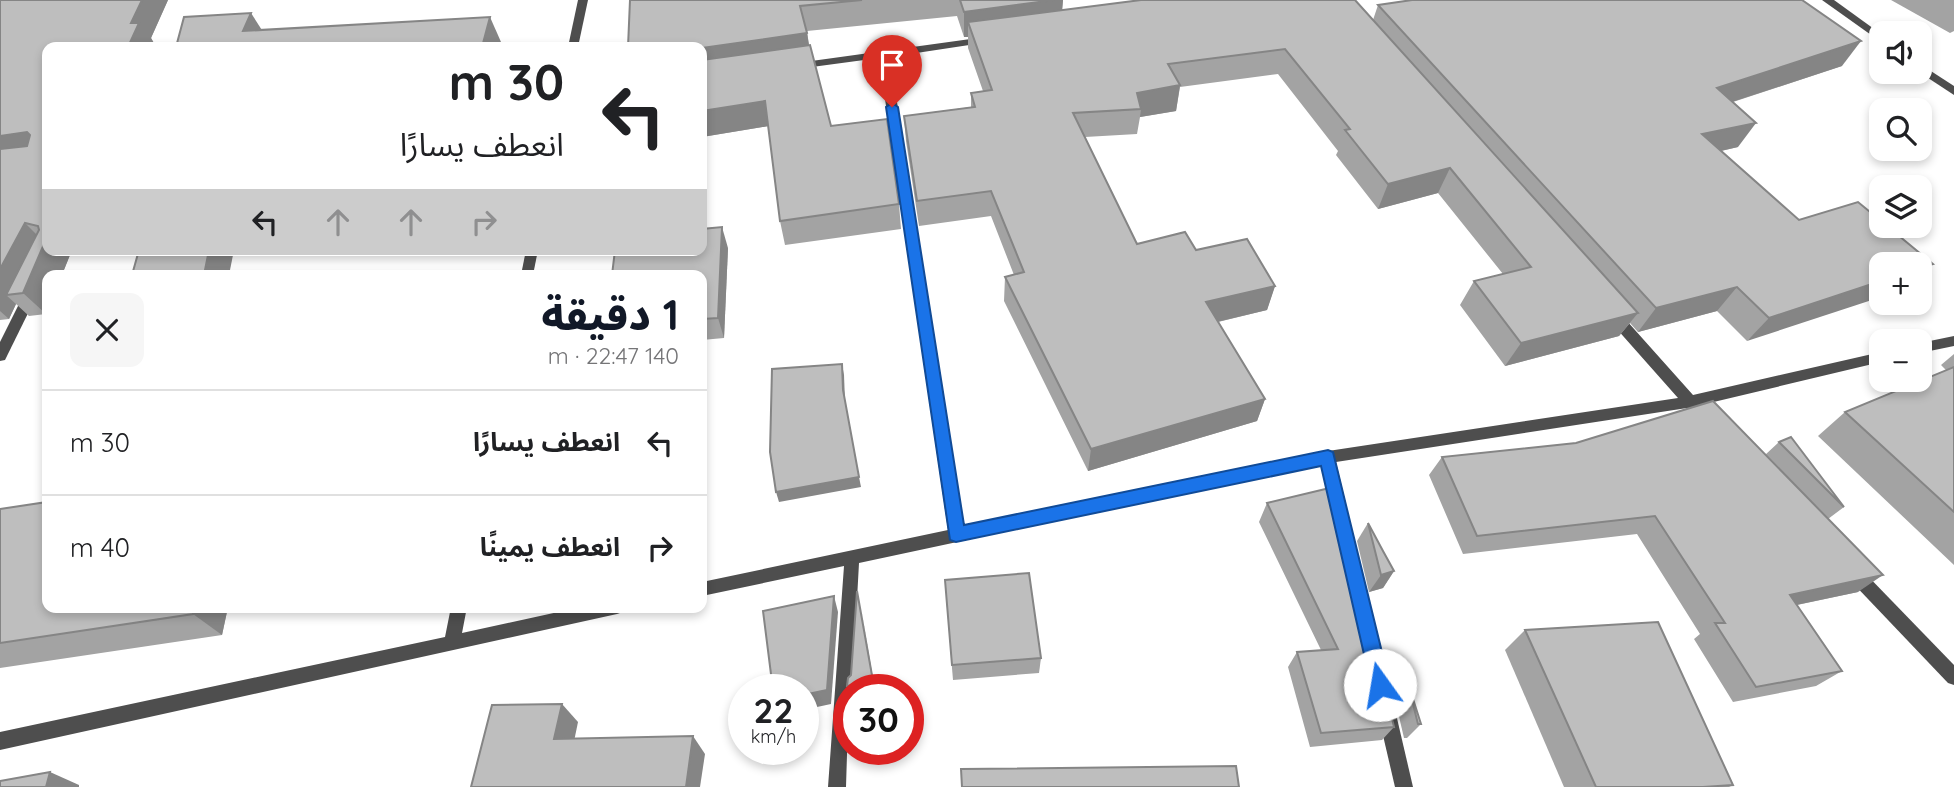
<!DOCTYPE html>
<html lang="ar">
<head>
<meta charset="utf-8">
<style>
  :root { --surface:#fff; --page:#f6f6f6; --text:#202124; --muted:#757577; --line:#e0e0e0; --accent:#111827 }
  body { margin:0; font-family:Quicksand,"Noto Sans Arabic",sans-serif; background:var(--page); color:var(--text); direction:rtl; height:100vh; display:flex; flex-direction:column; font-size:26px; white-space:nowrap }
  * { box-sizing:border-box; margin:0 }
  p { font-size:23px; color:var(--muted) }
  .icon { flex:none; width:38px; height:38px; fill:none; stroke:currentColor; stroke-width:2; stroke-linecap:round; stroke-linejoin:round }
  .map { position:relative; flex:1; overflow:hidden; direction:ltr }
  .side { position:absolute; left:42px; top:270px; width:665px; height:343px; display:flex; flex-direction:column; background:var(--surface); border-radius:14px; box-shadow:0 4px 10px #0003; direction:rtl }
  .side>* { flex:none }
  .hud { position:absolute; left:42px; top:42px; width:665px; height:214px; border-radius:14px; box-shadow:0 4px 10px #0003; direction:rtl; background:#fff; color:var(--text); overflow:hidden }
  .controls { position:absolute; left:1869px; top:21px; display:grid; gap:14px }
  .controls a { display:grid; place-items:center; width:63px; height:63px; border-radius:14px; background:var(--surface); box-shadow:0 4px 10px #0003; font-size:35px }
  .speed { position:absolute; left:728px; top:674px; display:flex; gap:14px; font-size:35px; font-weight:700; text-align:center }
  .speed>* { display:grid; place-content:center; width:91px; height:91px; border-radius:50%; background:var(--surface); box-shadow:0 4px 10px #0003; line-height:1 }
  .speed small { font-size:18px; font-weight:400 }
  .speed .limit { border:10px solid #d22; background:#fff; color:#111 }
  .pin { position:absolute; display:grid; place-items:center; width:60px; height:60px; color:#fff; margin:-72px -30px; border-radius:50% 50% 50% 0; rotate:-45deg; box-shadow:0 0 7px #0007 }
  .pin .icon { rotate:45deg }
  .me { position:absolute; width:77px; margin:-38px; rotate:347deg; stroke-linejoin:round; filter:drop-shadow(0 0 5px #0008) }
  .turn { display:flex; align-items:center; gap:24px; height:147px; padding:0 28px; font-size:32px }
  .turn .icon { width:91px; height:91px; stroke-width:2.5 }
  .turn b { display:block; font-size:49px; line-height:60px }
  .lanes { display:flex; align-items:center; height:66px; padding:0 28px; background:#0003; justify-content:center; gap:35px; direction:ltr }
  .lanes .off { opacity:.35 }
  .round { display:grid; place-items:center; flex:none; width:74px; height:74px; border-radius:14px; background:var(--page) }
  .overview { display:flex; align-items:center; justify-content:space-between; height:119px; padding:0 28px }
  h1 { font-size:42px; font-weight:800; line-height:52px; color:var(--accent) }
  ul { padding:0; list-style:none }
  li { display:flex; align-items:center; gap:21px; height:105px; padding:0 28px; border-top:2px solid var(--line) }
  li div { flex:1 }
  li b { display:block; font-size:26px }
  li em { font-style:normal }
  .map>svg:first-child { display:block }
</style>
</head>
<body>
<div class="map">
<svg width="1954" height="787" viewBox="0 0 1954 787">
  <rect width="100%" height="100%" fill="#fff"/>
  <g fill="none" stroke-linecap="round" stroke-linejoin="round">
    <!-- street -->
    <g fill="#4e4e4e" fill-rule="evenodd">
      <polygon points="578,0 588,0 578,47 568,47"/>
      <polygon points="1822,0 1834,0 1881,34 1881,42"/>
      <polygon points="985,37 990,40 989,42 890,57 963,527 1328,451 1678,398 1608,319 1606,315 1613,310 1618,311 1693,395 1881,352 1881,362 1701,405 1700,411 1695,413 1687,408 1336,462 1346,504 1343,509 1338,511 1333,509 1330,504 1322,464 859,563 852,690 849,690 846,787 828,787 844,566 702,596 702,582 948,530 879,58 797,69 792,66 797,63"/>
      <polygon points="1920,64 1954,86 1954,95 1919,72"/>
      <polygon points="526,250 538,250 533,275 521,275"/>
      <polygon points="30,290 37,295 5,360 0,361 0,342 25,292"/>
      <polygon points="1954,336 1954,346 1920,353 1920,343"/>
      <polygon points="1854,566 1860,568 1954,665 1954,685 1948,683 1848,578 1846,573 1848,568"/>
      <polygon points="451,607 467,607 462,633 581,607 625,607 623,612 617,614 0,750 0,732 445,637"/>
      <polygon points="1387,706 1393,708 1396,714 1413,787 1395,787 1378,714 1381,708"/>
    </g>
  </g>
  <!-- wall -->
  <g fill="#a3a3a3">
    <polygon points="0,0 168,0 151,38 155,45 46,314 29,316 16,304 9,319 0,320"/>
    <polygon points="630,0 1063,0 1062,10 1373,20 1378,5 1842,66 1733,102 1738,147 1721,151 1799,220 1881,221 1747,341 1717,311 1638,332 1630,323 1619,336 1505,366 1460,305 1474,281 1503,274 1438,193 1378,209 1336,155 1338,151 1278,74 1180,87 1176,111 1140,117 1137,134 1085,137 1137,244 1196,250 1275,286 1267,310 1218,322 1265,399 1257,421 1088,471 1004,301 1005,277 1014,275 991,216 919,226 906,141 904,116 971,107 971,93 983,91 968,48 968,37 964,37 957,16 807,31 809,45 831,126 899,204 901,229 785,245 780,221 768,126 702,137 702,47"/>
    <polygon points="1891,0 1954,0 1954,31 1950,33"/>
    <polygon points="728,248 724,338 702,340 702,275"/>
    <polygon points="1954,354 1954,565 1818,436 1845,412 1946,370 1941,365"/>
    <polygon points="1779,442 1844,507 1828,519 1858,592 1797,605 1842,671 1816,686 1733,702 1694,639 1700,634 1637,534 1463,554 1429,475 1442,457 1765,455"/>
    <polygon points="1267,503 1394,727 1382,740 1310,747 1288,667 1297,652 1321,650 1259,522"/>
    <polygon points="0,509 47,607 228,607 222,635 0,668"/>
    <polygon points="1368,523 1394,571 1383,588 1369,592 1357,541"/>
    <polygon points="946,596 1041,658 1039,673 953,680"/>
    <polygon points="1525,630 1733,785 1729,787 1564,787 1505,650"/>
    <polygon points="1407,680 1421,724 1407,738 1404,738 1394,695"/>
  </g>
  <!-- shaded-wall -->
  <g fill="#858585">
    <polygon points="142,0 168,0 151,38 155,45 154,47 128,47 131,23"/>
    <polygon points="1054,0 1063,0 1061,24 968,22 968,37 964,37 964,12"/>
    <polygon points="251,13 267,38 243,31"/>
    <polygon points="490,17 501,42 499,47 482,47"/>
    <polygon points="807,33 811,58 702,74 702,48"/>
    <polygon points="1861,41 1842,66 1701,112 1717,88"/>
    <polygon points="1180,85 1176,111 1140,117 1141,109 1137,93"/>
    <polygon points="765,101 769,126 702,137 702,111"/>
    <polygon points="1756,123 1738,147 1685,159 1702,134"/>
    <polygon points="27,132 47,154 0,161 0,136"/>
    <polygon points="1450,168 1438,193 1378,209 1388,184"/>
    <polygon points="25,223 45,243 47,237 47,250 72,250 62,275 47,275 47,311 46,314 23,293 6,295 16,304 9,319 0,311 0,269"/>
    <polygon points="722,227 728,248 724,338 718,318"/>
    <polygon points="209,250 234,250 229,275 204,275"/>
    <polygon points="1933,264 1920,277 1920,268"/>
    <polygon points="1881,281 1881,297 1747,341 1769,318"/>
    <polygon points="1275,286 1267,310 1200,326 1206,302"/>
    <polygon points="1737,287 1717,311 1638,332 1656,308"/>
    <polygon points="1638,313 1619,336 1505,366 1521,343"/>
    <polygon points="842,364 844,375 845,401 843,390"/>
    <polygon points="1265,399 1257,421 1088,471 1091,449"/>
    <polygon points="859,477 861,487 779,502 776,492"/>
    <polygon points="1394,571 1383,588 1369,592 1381,575"/>
    <polygon points="1883,575 1858,592 1767,611 1790,595"/>
    <polygon points="834,596 838,612 831,704 803,710 803,695"/>
    <polygon points="194,607 228,607 222,635 193,614"/>
    <polygon points="861,608 875,690 849,690 849,691 847,686 873,681"/>
    <polygon points="562,704 578,722 571,756 554,739"/>
    <polygon points="693,736 705,754 700,787 686,787"/>
    <polygon points="50,772 79,785 79,787 46,787"/>
  </g>
  <!-- building -->
  <g fill="#bebebe" stroke="#858585" stroke-width="2">
    <polygon points="0,0 142,0 131,23 139,23 128,47 47,47 47,237 23,293 6,295 39,230 38,226 25,223 0,269 0,149 27,146 30,135 27,132 0,136"/>
    <polygon points="630,0 862,0 800,6 807,33 702,48 702,47 628,47"/>
    <polygon points="960,0 1054,0 964,12"/>
    <polygon points="1141,0 1355,0 1638,313 1521,343 1474,281 1531,267 1450,168 1388,184 1345,130 1350,129 1285,49 1168,64 1180,85 1137,93 1141,109 1073,113 1137,244 1185,232 1196,250 1247,239 1275,286 1206,302 1265,399 1091,449 1005,277 1024,272 991,191 917,201 904,116 975,107 971,93 992,90 968,22"/>
    <polygon points="1412,0 1802,0 1861,41 1717,88 1756,123 1702,134 1799,220 1858,202 1881,221 1881,226 1887,226 1933,264 1920,268 1920,264 1881,264 1881,281 1769,318 1737,287 1656,308 1378,5"/>
    <polygon points="251,13 243,31 490,17 482,47 176,47 184,17"/>
    <polygon points="810,45 831,126 887,119 899,204 780,221 765,101 702,111 702,60"/>
    <polygon points="722,227 718,318 702,319 702,275 612,275 615,250 702,250 702,229"/>
    <polygon points="139,250 209,250 204,275 132,275"/>
    <polygon points="842,364 843,390 859,477 776,492 770,452 772,369"/>
    <polygon points="1954,367 1954,512 1845,412"/>
    <polygon points="1713,401 1883,575 1790,595 1842,671 1756,687 1715,623 1725,623 1655,516 1477,536 1442,457 1576,443"/>
    <polygon points="1791,437 1844,507 1779,442"/>
    <polygon points="1338,486 1394,727 1321,733 1297,652 1338,649 1267,503"/>
    <polygon points="47,502 47,607 194,607 193,614 0,643 0,509"/>
    <polygon points="1368,523 1383,551 1394,571 1381,575"/>
    <polygon points="1029,573 1041,658 952,665 945,580"/>
    <polygon points="857,591 873,681 847,686 848,678 851,675"/>
    <polygon points="834,596 827,690 803,695 803,690 773,690 763,611"/>
    <polygon points="1658,622 1733,785 1703,787 1596,787 1525,630"/>
    <polygon points="1407,680 1421,724 1418,724"/>
    <polygon points="562,704 554,739 693,736 686,787 471,787 492,705"/>
    <polygon points="1236,766 1239,787 962,787 961,769"/>
    <polygon points="50,772 46,787 0,787 0,781"/>
  </g>
  <!-- route -->
  <polygon fill="#1a73e8" stroke="#114b97" stroke-width="2" points="892,103 898,107 964,525 1328,450 1333,452 1390,685 1387,692 1380,695 1374,692 1371,685 1321,466 956,542 950,540 886,107"/>
</svg>
<div class="controls">
<a><svg class="icon" aria-label="sound" viewBox="0 0 24 24"><path d="M4 9h4l5-4v14l-5-4H4zM17 9q2 3 0 6"/></svg></a>
<a><svg class="icon" aria-label="search" viewBox="0 0 24 24"><circle cx="10" cy="10" r="6"/><path d="M15 15l6 6"/></svg></a>
<a><svg class="icon" aria-label="layers" viewBox="0 0 24 24"><path d="M12 4l9 5-9 5-9-5zM3 14l9 5 9-5"/></svg></a>
<a>+</a>
<a>−</a>
</div>
<div class="speed"><div>22<small>km/h</small></div><div class="limit">30</div></div>
<div class="pin" style="left:892px;top:107px;background:#d93025"><svg class="icon" aria-label="arrive" viewBox="0 0 24 24"><path d="M6 21V4h12l-3 4 3 4H6"/></svg></div>
<svg class="me" style="left:1380px;top:685px" viewBox="-20 -20 40 40"><circle r="19" fill="#fff"/><path d="M0-13L10 11 0 6-10 11z" fill="#1a73e8"/></svg>
<div class="hud">
<div class="turn"><svg class="icon" aria-label="left" viewBox="0 0 24 24"><path d="M17 20v-9H6M10 6l-5 5 5 5"/></svg><div><b>30 m</b>انعطف يسارًا</div></div>
<div class="lanes"><svg class="icon" aria-label="left" viewBox="0 0 24 24"><path d="M17 20v-9H6M10 6l-5 5 5 5"/></svg><svg class="icon off" aria-label="ahead" viewBox="0 0 24 24"><path d="M12 20V5M6 11l6-6 6 6"/></svg><svg class="icon off" aria-label="ahead" viewBox="0 0 24 24"><path d="M12 20V5M6 11l6-6 6 6"/></svg><svg class="icon off" aria-label="right" viewBox="0 0 24 24"><path d="M7 20v-9h11M14 6l5 5-5 5"/></svg></div>
</div>
<section class="side">
<div class="overview"><div><h1>1 دقيقة</h1><p>140 m · 22:47</p></div><a class="round"><svg class="icon" aria-label="close" viewBox="0 0 24 24"><path d="M6 6l12 12M18 6L6 18"/></svg></a></div>
<ul>
<li><svg class="icon" aria-label="left" viewBox="0 0 24 24"><path d="M17 20v-9H6M10 6l-5 5 5 5"/></svg><div><b>انعطف يسارًا</b></div><em>30 m</em></li>
<li><svg class="icon" aria-label="right" viewBox="0 0 24 24"><path d="M7 20v-9h11M14 6l5 5-5 5"/></svg><div><b>انعطف يمينًا</b></div><em>40 m</em></li>
</ul>
</section>
</div>
</body>
</html>
